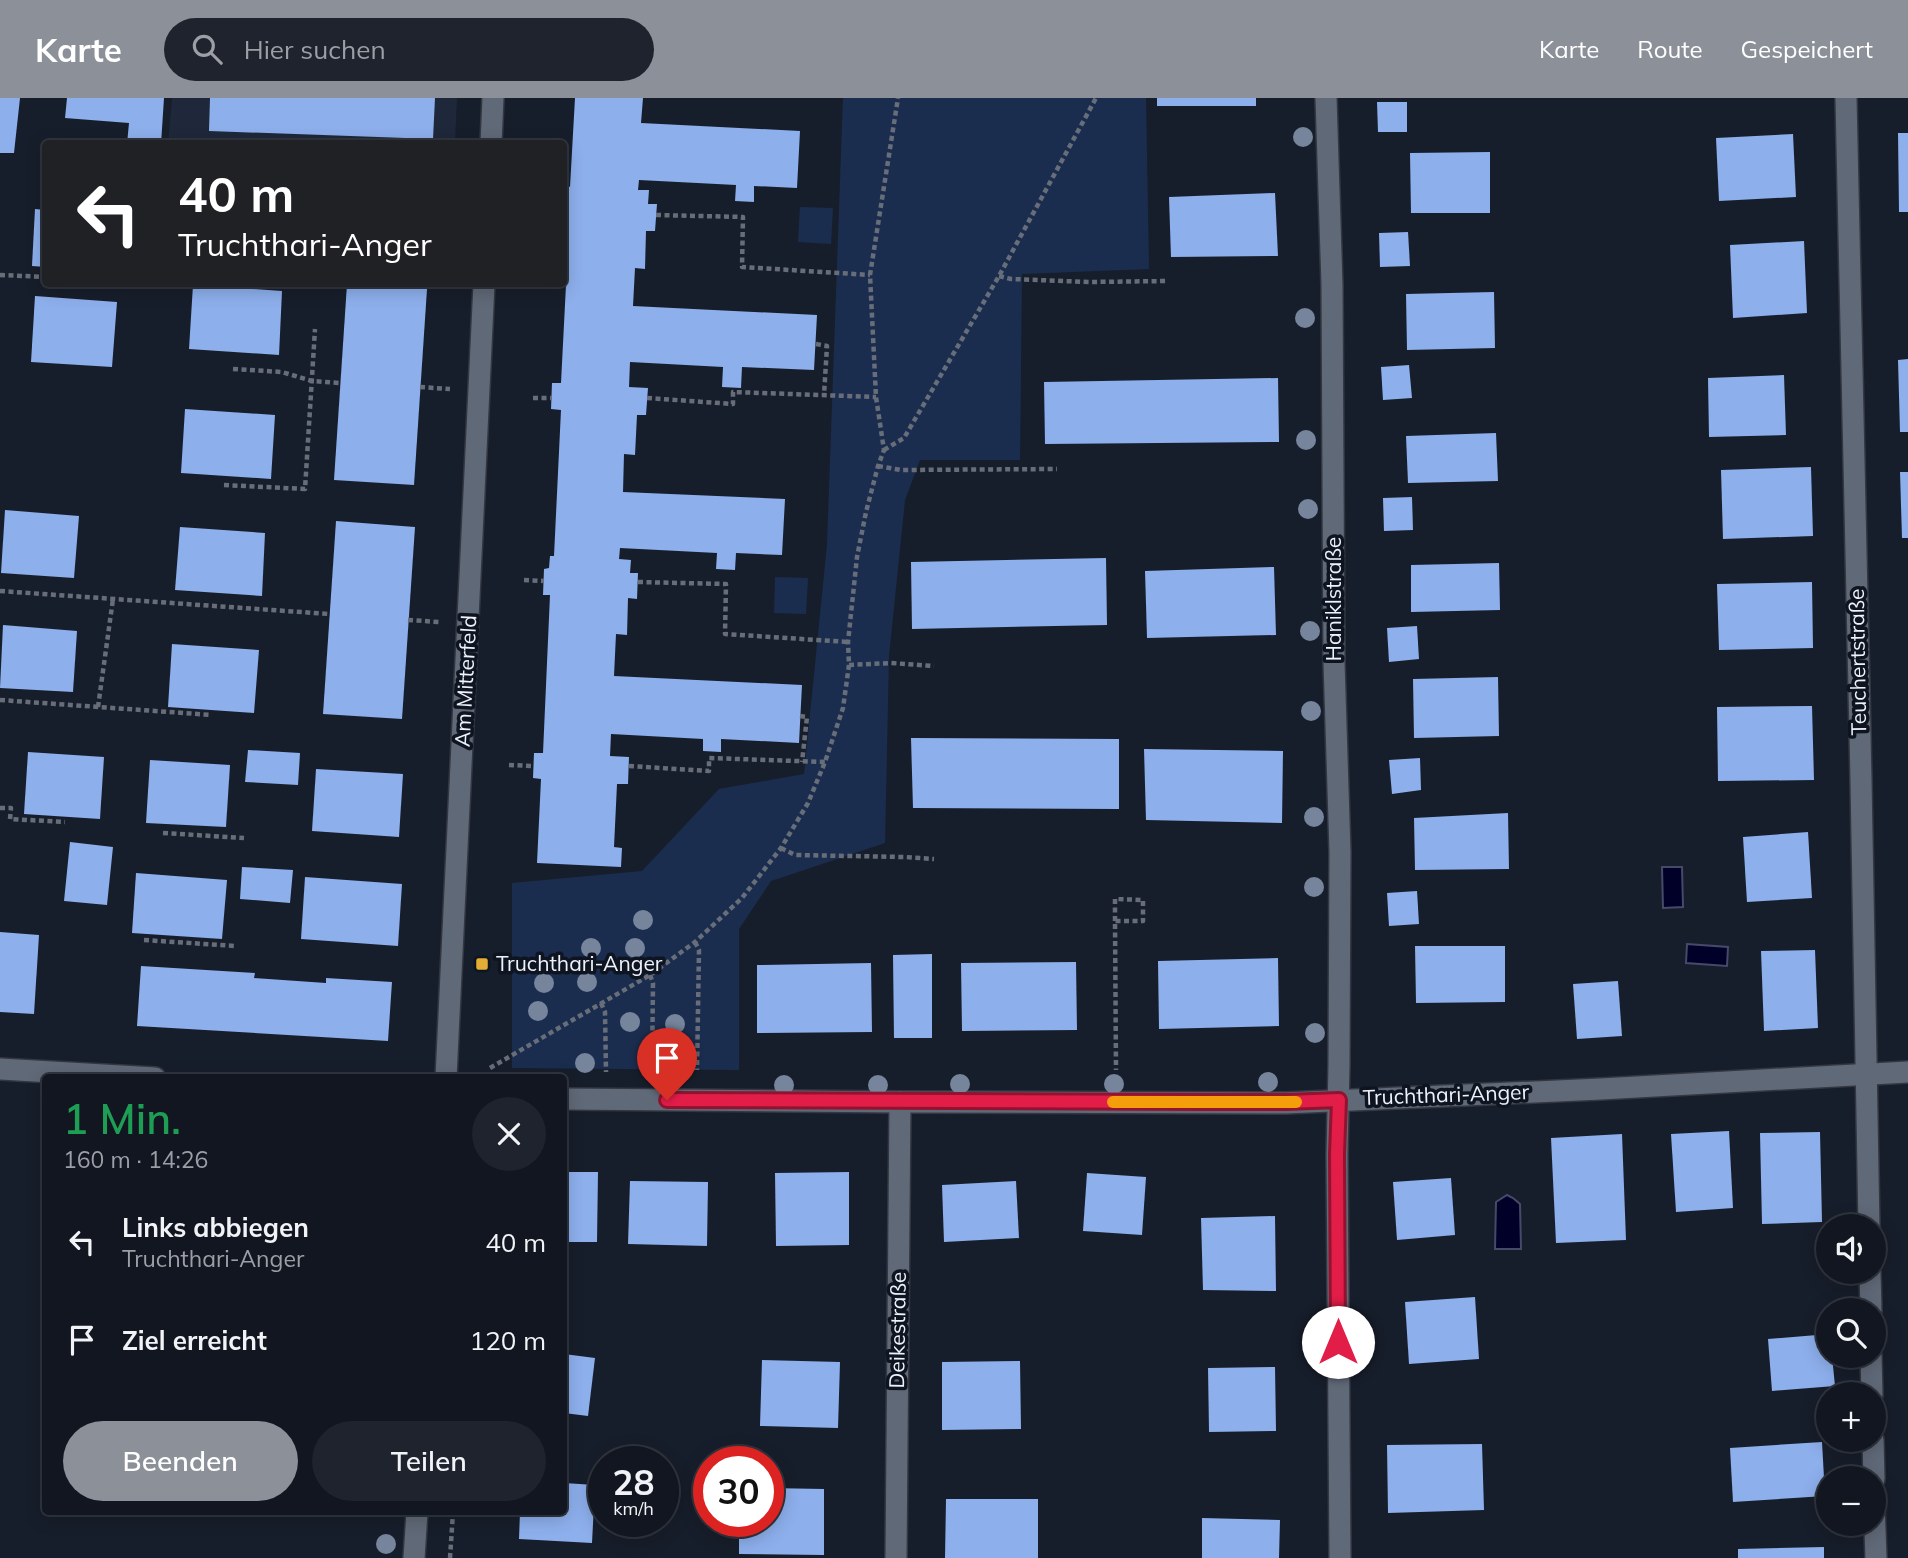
<!DOCTYPE html>
<html lang="de">
<head>
<meta charset="utf-8">
<style>
  :root { --surface:#111620; --page:#1e232d; --text:#f1f3f6; --muted:#9c9fa5; --line:#30353e; --accent:#8c9099 }
  body { margin:0; font-family:Mulish,sans-serif; background:var(--page); color:var(--text); height:100vh; display:flex; flex-direction:column; font-size:26px; white-space:nowrap }
  * { box-sizing:border-box; margin:0 }
  p { font-size:23px; color:var(--muted) }
  .icon { flex:none; width:38px; height:38px; fill:none; stroke:currentColor; stroke-width:2; stroke-linecap:round; stroke-linejoin:round }
  .map { position:relative; flex:1; overflow:hidden }
  .side { position:absolute; left:42px; top:976px; width:525px; height:441px; display:flex; flex-direction:column; background:var(--surface); border-radius:7px; box-shadow:0 4px 18px #0003,0 0 0 2px var(--line) }
  .side>* { flex:none }
  .banner { position:absolute; left:42px; top:42px; width:525px; height:147px; border-radius:7px; box-shadow:0 4px 18px #0003,0 0 0 2px var(--line); background:#202124; color:#fff; overflow:hidden }
  .fabs { position:absolute; left:1816px; top:1116px; display:grid; gap:14px }
  .fabs a { display:grid; place-items:center; width:70px; height:70px; border-radius:50%; background:var(--surface); box-shadow:0 4px 18px #0003,0 0 0 2px var(--line); font-size:35px }
  .speed { position:absolute; left:588px; top:1348px; display:flex; gap:14px; font-size:35px; font-weight:700; text-align:center }
  .speed>* { display:grid; place-content:center; width:91px; height:91px; border-radius:50%; background:var(--surface); box-shadow:0 4px 18px #0003,0 0 0 2px var(--line); line-height:1 }
  .speed small { font-size:18px; font-weight:400 }
  .speed .limit { border:10px solid #d22; background:#fff; color:#111 }
  .pin { position:absolute; display:grid; place-items:center; width:60px; height:60px; color:#fff; margin:-72px -30px; border-radius:50% 50% 50% 0; rotate:-45deg; box-shadow:0 0 7px #0007 }
  .pin .icon { rotate:45deg }
  .me { position:absolute; width:77px; margin:-38px; rotate:0deg; stroke-linejoin:round; filter:drop-shadow(0 0 5px #0008) }
  .turn { display:flex; align-items:center; gap:24px; height:147px; padding:0 21px; font-size:32px }
  .turn .icon { width:91px; height:91px; stroke-width:2.5 }
  .turn b { display:block; font-size:49px; line-height:60px }
  .round { display:grid; place-items:center; flex:none; width:74px; height:74px; border-radius:37px; background:var(--page) }
  .overview { display:flex; align-items:center; justify-content:space-between; height:119px; padding:0 21px }
  h1 { font-size:42px; font-weight:600; line-height:52px; color:#1e9e55 }
  .primary-button { display:flex; gap:14px; margin-top:auto; padding:14px 21px }
  .primary-button a { flex:1; height:80px; border-radius:42px; background:var(--accent); color:#fff; font-size:28px; font-weight:600; line-height:80px; text-align:center }
  .primary-button a+a { background:var(--page); color:var(--text) }
  ul { padding:0; list-style:none }
  li { display:flex; align-items:center; gap:21px; height:98px; padding:0 21px }
  li div { flex:1 }
  li b { display:block; font-size:26px }
  li em { font-style:normal }
  header { display:flex; align-items:center; gap:42px; box-sizing:border-box; height:98px; padding:0 35px; background:var(--accent); color:#fff }
  header strong { font-size:33px }
  nav { display:flex; gap:38px; margin-inline-start:auto; font-size:24px }
  .search { width:490px; height:63px; background:var(--page); display:flex; align-items:center; gap:18px; box-sizing:border-box; padding:0 24px; border-radius:38px; color:var(--muted); font-size:26px }
  .map>svg:first-child { display:block }
</style>
</head>
<body>
<header>
<strong>Karte</strong>
<div class="search"><svg class="icon" aria-label="search" viewBox="0 0 24 24"><circle cx="10" cy="10" r="6"/><path d="M15 15l6 6"/></svg>Hier suchen</div>
<nav><a>Karte</a><a>Route</a><a>Gespeichert</a></nav>
</header>
<div class="map">
<svg width="1908" height="1460" viewBox="0 0 1908 1460">
  <rect width="100%" height="100%" fill="#171e2b"/>
  <!-- built -->
  <polygon fill="#1e283a" points="172,0 457,0 455,45 168,46"/>
  <!-- green -->
  <g fill="#1b2d4f">
    <polygon points="843,0 1146,0 1149,171 1022,176 1020,362 920,362 905,402 889,558 885,745 771,783 739,831 739,972 512,970 512,785 642,773 719,691 804,676 827,447"/>
    <polygon points="800,109 833,110 831,146 798,144"/>
    <polygon points="775,479 808,480 806,516 774,515"/>
  </g>
  <!-- water -->
  <g fill="#000029" stroke="#474968" stroke-width="2">
    <polygon points="1662,769 1682,769 1683,809 1663,810"/>
    <polygon points="1687,846 1728,849 1727,868 1686,865"/>
    <polygon points="1507,1097 1513,1100 1520,1106 1521,1151 1495,1151 1496,1104"/>
  </g>
  <!-- building -->
  <g fill="#8dafec">
    <polygon points="0,0 20,0 14,55 0,55"/>
    <polygon points="67,0 164,0 161,46 127,46 129,25 65,20"/>
    <polygon points="210,0 435,0 433,41 209,33"/>
    <polygon points="575,0 643,0 641,25 800,33 797,90 754,88 754,104 735,103 736,87 639,82 638,92 649,92 648,106 657,106 655,133 646,133 645,171 635,170 633,208 817,217 814,272 742,269 741,290 722,289 723,269 630,264 629,289 648,290 646,317 637,317 635,357 624,356 623,394 785,401 782,457 736,455 735,472 716,471 717,455 620,450 619,461 631,462 630,475 638,475 637,501 628,500 627,537 616,536 614,578 802,587 799,645 721,641 721,654 703,653 703,641 611,636 610,658 629,659 628,686 617,686 614,749 622,750 621,769 537,765 541,681 533,680 534,655 543,655 550,497 543,497 544,471 549,470 550,458 554,458 561,312 551,311 552,285 561,285 569,128 564,128 564,102 567,103 568,88 570,89"/>
    <rect x="1157" y="0" width="99" height="8"/>
    <polygon points="1377,4 1407,4 1407,34 1378,34"/>
    <polygon points="1898,35 1908,35 1908,114 1899,114"/>
    <polygon points="1793,36 1796,99 1719,103 1716,40"/>
    <polygon points="1490,54 1490,115 1411,115 1410,55"/>
    <polygon points="1275,95 1278,158 1171,159 1169,99"/>
    <polygon points="35,111 46,112 46,169 32,168"/>
    <polygon points="1408,134 1410,168 1380,169 1379,135"/>
    <polygon points="1804,143 1807,215 1733,220 1730,147"/>
    <polygon points="347,186 427,191 414,387 334,382"/>
    <polygon points="193,187 282,193 279,257 189,251"/>
    <polygon points="1494,194 1495,250 1407,252 1406,196"/>
    <polygon points="35,198 117,204 112,269 31,264"/>
    <polygon points="1908,261 1908,334 1900,334 1898,262"/>
    <polygon points="1409,267 1412,300 1383,302 1381,269"/>
    <polygon points="1784,277 1786,337 1709,339 1708,280"/>
    <polygon points="1278,280 1279,344 1045,346 1044,284"/>
    <polygon points="185,311 275,317 271,381 181,375"/>
    <polygon points="1496,335 1498,383 1408,385 1406,338"/>
    <polygon points="1811,369 1813,438 1723,441 1721,372"/>
    <polygon points="1900,374 1908,374 1908,440 1902,440"/>
    <polygon points="1412,399 1413,432 1384,433 1383,400"/>
    <polygon points="5,412 79,418 74,480 1,475"/>
    <polygon points="336,423 415,429 402,621 323,616"/>
    <polygon points="180,429 265,435 262,498 175,492"/>
    <polygon points="1106,460 1107,527 912,531 911,464"/>
    <polygon points="1499,465 1500,512 1411,514 1411,467"/>
    <polygon points="1274,469 1276,537 1147,540 1145,473"/>
    <polygon points="1812,484 1813,550 1719,552 1717,486"/>
    <polygon points="3,527 77,533 73,594 0,590"/>
    <polygon points="1417,528 1419,561 1389,564 1387,530"/>
    <polygon points="172,546 259,552 254,615 168,609"/>
    <polygon points="1498,579 1499,638 1414,640 1413,581"/>
    <polygon points="1812,608 1814,682 1718,683 1717,609"/>
    <polygon points="911,640 1119,641 1119,711 913,710"/>
    <polygon points="1144,651 1283,653 1282,725 1146,722"/>
    <polygon points="248,652 300,655 298,687 245,684"/>
    <polygon points="28,654 104,659 100,721 24,716"/>
    <polygon points="1420,660 1421,692 1392,696 1389,662"/>
    <polygon points="150,662 230,667 226,729 146,725"/>
    <polygon points="316,671 403,676 399,739 312,733"/>
    <polygon points="1508,715 1509,771 1415,772 1414,720"/>
    <polygon points="1808,734 1812,800 1747,804 1743,739"/>
    <polygon points="70,744 113,749 107,807 64,803"/>
    <polygon points="242,769 293,772 290,805 240,801"/>
    <polygon points="136,775 227,782 222,841 132,835"/>
    <polygon points="305,779 402,786 398,848 301,841"/>
    <polygon points="1417,793 1419,826 1389,828 1387,795"/>
    <polygon points="0,834 39,837 34,916 0,914"/>
    <polygon points="1415,848 1505,848 1505,904 1416,905"/>
    <polygon points="1815,852 1818,930 1764,933 1761,853"/>
    <polygon points="932,856 932,940 894,940 893,857"/>
    <polygon points="1278,860 1279,928 1159,931 1158,863"/>
    <polygon points="1076,864 1077,932 962,933 961,865"/>
    <polygon points="871,865 872,934 757,935 757,867"/>
    <polygon points="141,868 255,875 254,880 326,885 326,880 392,884 388,943 137,928"/>
    <polygon points="1618,883 1622,938 1577,941 1573,886"/>
    <polygon points="1729,1033 1733,1110 1676,1114 1671,1036"/>
    <polygon points="1820,1034 1822,1124 1762,1126 1760,1035"/>
    <polygon points="1622,1036 1626,1142 1556,1145 1551,1040"/>
    <polygon points="564,1074 598,1074 597,1144 564,1144"/>
    <polygon points="849,1074 849,1147 776,1148 775,1075"/>
    <polygon points="1087,1075 1146,1079 1142,1137 1083,1133"/>
    <polygon points="1451,1080 1455,1137 1397,1142 1393,1084"/>
    <polygon points="630,1083 708,1084 707,1148 628,1146"/>
    <polygon points="1016,1083 1019,1140 944,1144 942,1087"/>
    <polygon points="1275,1118 1276,1193 1203,1192 1201,1120"/>
    <polygon points="1475,1199 1479,1261 1409,1266 1405,1204"/>
    <polygon points="1829,1236 1829,1258 1832,1258 1835,1288 1772,1293 1768,1241"/>
    <polygon points="564,1256 595,1260 588,1318 564,1315"/>
    <polygon points="762,1262 840,1264 838,1330 760,1328"/>
    <polygon points="1020,1263 1021,1331 942,1332 942,1264"/>
    <polygon points="1275,1269 1276,1333 1209,1334 1208,1270"/>
    <polygon points="1822,1344 1825,1398 1733,1404 1730,1350"/>
    <polygon points="1482,1346 1484,1412 1388,1415 1387,1347"/>
    <polygon points="564,1385 595,1387 592,1445 519,1441 520,1414 564,1414"/>
    <polygon points="768,1390 824,1391 824,1457 739,1456 739,1423 768,1423"/>
    <polygon points="946,1401 1038,1401 1038,1460 945,1460"/>
    <polygon points="1202,1420 1280,1422 1279,1460 1202,1460"/>
    <polygon points="1824,1449 1824,1460 1738,1460 1738,1451"/>
  </g>
  <g fill="none" stroke-linecap="round" stroke-linejoin="round">
    <defs>
      <g id="minor">
        <polyline points="1326,0 1332,187 1334,564 1340,754 1339,967 1337,1056 1340,1460"/>
        <polyline points="1846,0 1861,682 1869,1129"/>
        <polyline points="491,46 493,0"/>
        <polyline points="0,971 155,980"/>
        <polyline points="446,980 484,186"/>
        <polyline points="564,1001 900,1004 1286,1005 1601,991 1908,974"/>
        <polyline points="1870,1174 1871,1213"/>
        <polyline points="1871,1258 1872,1297"/>
        <polyline points="1873,1342 1874,1381"/>
        <polyline points="1874,1405 1876,1460"/>
        <polyline points="414,1460 417,1414"/>
        <polyline points="896,1460 900,1004"/>
      </g>
    </defs>
    <!-- minor casing -->
    <use href="#minor" stroke="#333741" stroke-width="24"/>
    <!-- path -->
    <g stroke="#686e79" stroke-width="4.5" stroke-dasharray="5 3.5" stroke-linecap="butt">
      <polyline points="656,117 743,119 742,169 870,177"/>
      <polyline points="0,177 46,179"/>
      <polyline points="999,178 1011,181 1089,184 1167,183"/>
      <polyline points="816,246 827,248 824,297"/>
      <polyline points="233,271 282,274 312,283 340,285"/>
      <polyline points="420,289 450,291"/>
      <polyline points="533,300 552,300"/>
      <polyline points="647,300 733,306 733,294 876,299"/>
      <polyline points="884,352 904,340 999,178 1096,0"/>
      <polyline points="878,368 901,372 1057,371"/>
      <polyline points="224,387 305,391 315,231"/>
      <polyline points="524,482 544,483"/>
      <polyline points="638,484 726,486 725,536 848,544"/>
      <polyline points="0,493 329,516"/>
      <polyline points="408,522 439,524"/>
      <polyline points="849,567 891,565 934,568"/>
      <polyline points="0,602 212,617"/>
      <polyline points="98,609 113,501"/>
      <polyline points="800,618 807,619 802,664"/>
      <polyline points="509,667 533,668"/>
      <polyline points="629,668 709,673 709,660 825,664"/>
      <polyline points="0,710 11,710 10,721 65,724"/>
      <polyline points="163,735 244,740"/>
      <polyline points="781,750 795,757 905,759 934,761"/>
      <polyline points="1115,823 1115,801 1143,802 1143,823 1115,823 1116,972"/>
      <polyline points="144,842 235,848"/>
      <polyline points="695,844 699,852 697,972"/>
      <polyline points="650,877 653,885 652,973"/>
      <polyline points="601,905 605,914 606,974"/>
      <polyline points="490,970 650,877 695,844 742,800 781,750 808,705 825,664 843,610 849,567 848,544 857,459 866,414 878,368 884,352 876,299 870,177 898,0"/>
      <polyline points="450,1460 453,1414"/>
    </g>
    <!-- minor -->
    <use href="#minor" stroke="#606978" stroke-width="21"/>
  </g>
  <!-- trees -->
  <g fill="#76849c">
    <circle cx="1303" cy="39" r="10"/>
    <circle cx="1305" cy="220" r="10"/>
    <circle cx="1306" cy="342" r="10"/>
    <circle cx="1308" cy="411" r="10"/>
    <circle cx="1310" cy="533" r="10"/>
    <circle cx="1311" cy="613" r="10"/>
    <circle cx="1314" cy="719" r="10"/>
    <circle cx="1314" cy="789" r="10"/>
    <circle cx="643" cy="822" r="10"/>
    <circle cx="591" cy="850" r="10"/>
    <circle cx="635" cy="850" r="10"/>
    <circle cx="587" cy="884" r="10"/>
    <circle cx="544" cy="885" r="10"/>
    <circle cx="538" cy="913" r="10"/>
    <circle cx="630" cy="924" r="10"/>
    <circle cx="675" cy="926" r="10"/>
    <circle cx="1315" cy="935" r="10"/>
    <circle cx="585" cy="965" r="10"/>
    <circle cx="1268" cy="984" r="10"/>
    <circle cx="960" cy="986" r="10"/>
    <circle cx="1114" cy="986" r="10"/>
    <circle cx="784" cy="987" r="10"/>
    <circle cx="878" cy="987" r="10"/>
    <circle cx="386" cy="1446" r="10"/>
  </g>
  <g fill="none" stroke-linecap="round" stroke-linejoin="round">
    <defs>
      <polyline id="route" points="667,1002 1206,1004 1286,1004 1339,1002 1337,1056 1338,1244"/>
    </defs>
    <!-- route casing -->
    <use href="#route" stroke="#92132f" stroke-width="18"/>
    <!-- route -->
    <use href="#route" stroke="#e11d48" stroke-width="12"/>
    <!-- slow -->
    <polyline stroke="#f59e0b" stroke-width="12" points="1113,1004 1296,1004"/>
  </g>
  <!-- markers -->
  <rect fill="#e5ad35" stroke="#0e1521" stroke-width="2.5" x="475" y="859" width="14" height="14" rx="3.5"/>
  <g text-anchor="middle" stroke-width="7" stroke-linejoin="round" paint-order="stroke">
    <!-- street labels -->
    <g font-size="21" fill="#edf2fb" stroke="#0e1521">
      <text transform="translate(1334 501) rotate(-90)" y="7">Haniklstraße</text>
      <text transform="translate(1858 564) rotate(-91)" y="7">Teuchertstraße</text>
      <text transform="translate(466 583) rotate(-87)" y="7">Am Mitterfeld</text>
      <text transform="translate(1446 997) rotate(-2)" y="7">Truchthari-Anger</text>
      <text transform="translate(898 1232) rotate(-89)" y="7">Deikestraße</text>
    </g>
    <!-- poi labels -->
    <g font-size="21" fill="#edf2fb" stroke="#0e1521" text-anchor="start">
      <text x="496" y="873">Truchthari-Anger</text>
    </g>
  </g>
</svg>
<div class="fabs">
<a><svg class="icon" aria-label="sound" viewBox="0 0 24 24"><path d="M4 9h4l5-4v14l-5-4H4zM17 9q2 3 0 6"/></svg></a>
<a><svg class="icon" aria-label="search" viewBox="0 0 24 24"><circle cx="10" cy="10" r="6"/><path d="M15 15l6 6"/></svg></a>
<a>+</a>
<a>−</a>
</div>
<div class="speed"><div>28<small>km/h</small></div><div class="limit">30</div></div>
<div class="pin" style="left:667px;top:1002px;background:#d93025"><svg class="icon" aria-label="arrive" viewBox="0 0 24 24"><path d="M6 21V4h12l-3 4 3 4H6"/></svg></div>
<svg class="me" style="left:1338px;top:1244px" viewBox="-20 -20 40 40"><circle r="19" fill="#fff"/><path d="M0-13L10 11 0 6-10 11z" fill="#e11d48"/></svg>
<div class="banner">
<div class="turn"><svg class="icon" aria-label="left" viewBox="0 0 24 24"><path d="M17 20v-9H6M10 6l-5 5 5 5"/></svg><div><b>40 m</b>Truchthari-Anger</div></div>
</div>
<section class="side">
<div class="overview"><div><h1>1 Min.</h1><p>160 m · 14:26</p></div><a class="round"><svg class="icon" aria-label="close" viewBox="0 0 24 24"><path d="M6 6l12 12M18 6L6 18"/></svg></a></div>
<ul>
<li><svg class="icon" aria-label="left" viewBox="0 0 24 24"><path d="M17 20v-9H6M10 6l-5 5 5 5"/></svg><div><b>Links abbiegen</b><p>Truchthari-Anger</p></div><em>40 m</em></li>
<li><svg class="icon" aria-label="arrive" viewBox="0 0 24 24"><path d="M6 21V4h12l-3 4 3 4H6"/></svg><div><b>Ziel erreicht</b></div><em>120 m</em></li>
</ul>
<div class="primary-button"><a>Beenden</a><a>Teilen</a></div>
</section>
</div>
</body>
</html>
